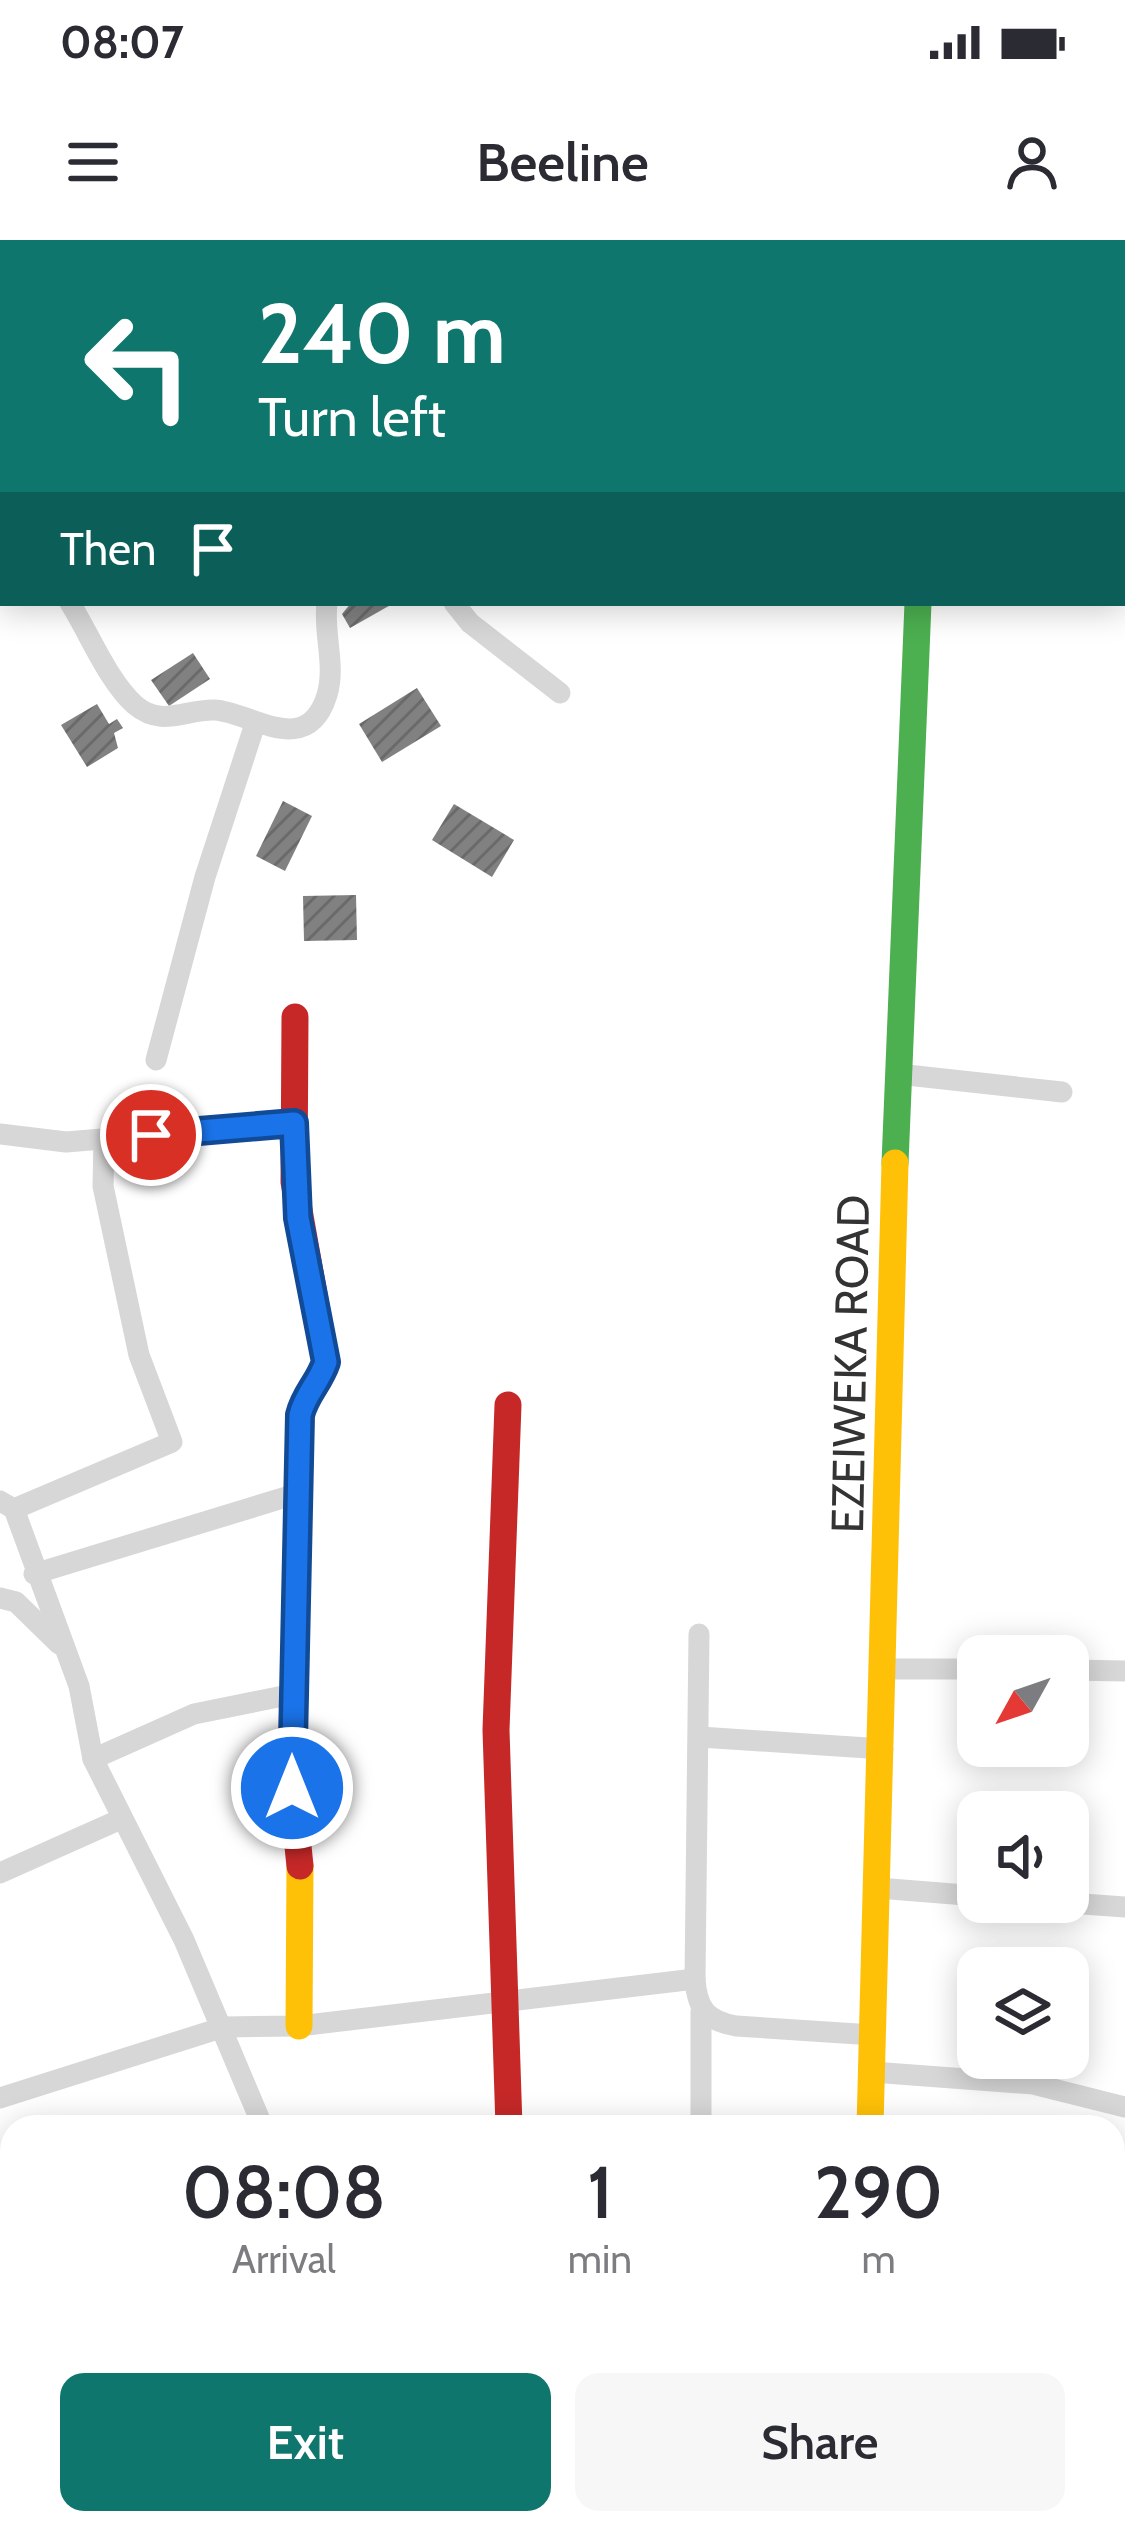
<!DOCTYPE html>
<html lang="en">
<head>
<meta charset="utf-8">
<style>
  :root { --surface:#fff; --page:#f7f7f7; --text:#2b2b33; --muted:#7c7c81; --accent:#0f766e }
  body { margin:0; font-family:Cabin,sans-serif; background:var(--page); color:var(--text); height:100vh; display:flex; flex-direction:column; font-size:45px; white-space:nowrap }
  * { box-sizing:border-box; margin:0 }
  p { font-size:39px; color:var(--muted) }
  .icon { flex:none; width:66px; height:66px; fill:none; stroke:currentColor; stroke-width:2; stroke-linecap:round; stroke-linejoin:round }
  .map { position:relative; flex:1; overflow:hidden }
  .panel { position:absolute; left:0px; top:1875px; width:1125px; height:420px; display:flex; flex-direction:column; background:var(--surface); border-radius:36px 36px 0 0; box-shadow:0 6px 30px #0003 }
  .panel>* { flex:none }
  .top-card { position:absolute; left:0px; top:0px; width:1125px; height:366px; box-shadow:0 6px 30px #0003; background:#0f766e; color:#fff; overflow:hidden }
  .needle { width:78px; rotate:230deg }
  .controls { position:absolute; left:957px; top:1395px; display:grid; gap:24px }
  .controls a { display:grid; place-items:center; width:132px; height:132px; border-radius:24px; background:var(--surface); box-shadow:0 6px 30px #0003; font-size:60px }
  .pin { position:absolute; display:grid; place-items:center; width:102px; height:102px; color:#fff; margin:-51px; border:6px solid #fff; border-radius:50%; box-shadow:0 3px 12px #0007 }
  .me { position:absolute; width:132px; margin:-66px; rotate:0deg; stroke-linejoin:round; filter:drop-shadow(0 0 9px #0008) }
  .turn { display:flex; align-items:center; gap:42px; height:252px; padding:0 60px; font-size:54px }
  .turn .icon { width:156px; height:156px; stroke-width:2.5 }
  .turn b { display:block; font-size:84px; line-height:102px }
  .then { display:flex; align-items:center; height:114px; padding:0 60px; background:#0003; gap:24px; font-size:45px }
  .eta { display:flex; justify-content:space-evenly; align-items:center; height:204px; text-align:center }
  .eta b { font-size:72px; font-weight:600; line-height:84px }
  .primary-button { display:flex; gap:24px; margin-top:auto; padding:24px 60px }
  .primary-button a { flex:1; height:138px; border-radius:24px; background:var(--accent); color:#fff; font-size:48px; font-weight:600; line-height:138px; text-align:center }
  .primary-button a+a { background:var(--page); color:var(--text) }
  .status { display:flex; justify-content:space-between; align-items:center; height:84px; padding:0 60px; background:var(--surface); direction:ltr }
  .status svg { height:33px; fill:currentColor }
  header { display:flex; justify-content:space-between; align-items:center; height:156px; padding:0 60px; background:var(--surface); font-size:54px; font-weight:600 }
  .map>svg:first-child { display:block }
</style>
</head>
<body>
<div class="status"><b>08:07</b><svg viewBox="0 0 49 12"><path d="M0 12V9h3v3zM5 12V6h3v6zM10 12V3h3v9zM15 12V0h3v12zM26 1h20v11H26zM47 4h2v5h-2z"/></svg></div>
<header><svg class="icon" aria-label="menu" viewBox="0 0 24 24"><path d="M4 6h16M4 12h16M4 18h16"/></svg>Beeline<svg class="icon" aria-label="person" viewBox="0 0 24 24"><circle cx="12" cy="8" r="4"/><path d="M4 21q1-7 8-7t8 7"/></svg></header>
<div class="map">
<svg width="1125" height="2295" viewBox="0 0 1125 2295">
  <defs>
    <pattern id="building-hatch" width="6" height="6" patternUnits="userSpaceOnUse" patternTransform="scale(3)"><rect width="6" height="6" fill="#818181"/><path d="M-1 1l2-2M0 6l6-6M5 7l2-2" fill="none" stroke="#6a6a6a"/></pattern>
  </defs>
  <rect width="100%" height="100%" fill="#fff"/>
  <!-- building -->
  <g fill="url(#building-hatch)">
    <polygon points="351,363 394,363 350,388 342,374"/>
    <polygon points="193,413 210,439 169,466 151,440"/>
    <polygon points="417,448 441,486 382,522 359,484"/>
    <polygon points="97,464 109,484 117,479 123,488 114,493 118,508 87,527 61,485"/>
    <polygon points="283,561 312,576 285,631 256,616"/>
    <polygon points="454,564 514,600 492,637 432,600"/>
    <polygon points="356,655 357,700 304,701 303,656"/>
  </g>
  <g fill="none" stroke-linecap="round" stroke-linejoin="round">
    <!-- street -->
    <g stroke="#d7d7d7" stroke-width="21">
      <polyline points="490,0 495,3"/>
      <polyline points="993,0 998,3"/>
      <polyline points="1122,74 1125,77"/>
      <polyline points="1122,246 1125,252"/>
      <path d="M70 363C89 393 108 441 135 465 162 488 185 469 215 470 251 472 307 520 327 455 336 425 323 393 327 363"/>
      <polyline points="454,363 470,383 560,453"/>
      <polyline points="156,820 205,637 255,484"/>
      <polyline points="898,834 1062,852"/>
      <polyline points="0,894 66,902 294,883"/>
      <polyline points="0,1261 14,1269 79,1446 93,1519 184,1700 263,1887"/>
      <polyline points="14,1269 172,1202 139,1115 103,946 104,899"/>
      <polyline points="34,1334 296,1254"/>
      <polyline points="0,1358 16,1362 59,1404"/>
      <path d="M699 1394 695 1739C697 1769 707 1781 736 1786L873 1795"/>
      <polyline points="886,1429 978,1429"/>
      <polyline points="1068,1430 1125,1431"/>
      <polyline points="700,1497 883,1509"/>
      <polyline points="93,1519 194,1474 293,1454"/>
      <polyline points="0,1633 121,1579"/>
      <polyline points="878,1648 978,1656"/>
      <polyline points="1055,1662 1125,1667"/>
      <polyline points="872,1832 1033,1844 1125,1867"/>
      <polyline points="0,1858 224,1787 299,1786 695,1739"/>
      <polyline points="701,1887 701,1771"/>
      <polyline points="0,2068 12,2063"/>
      <polyline points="1113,2170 1125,2171"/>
      <polyline points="201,2283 208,2295"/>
      <polyline points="444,2283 450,2295"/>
      <polyline points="978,2283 979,2295"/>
      <polyline points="0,2292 29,2283"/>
    </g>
    <!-- fast -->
    <polyline stroke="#4caf50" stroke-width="27" points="895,923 918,363"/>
    <!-- slow -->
    <g stroke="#ffc107" stroke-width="27">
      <polyline points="299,1786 300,1626"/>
      <polyline points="870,1887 895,923"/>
      <polyline points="853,2295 854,2283"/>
    </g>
    <!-- jam -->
    <g stroke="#c62828" stroke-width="27">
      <polyline points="966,3 967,0"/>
      <path d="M295 777 294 942 326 1122C319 1143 305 1153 300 1175L292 1548 300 1626"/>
      <polyline points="508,1165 496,1490 509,1887"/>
    </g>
  </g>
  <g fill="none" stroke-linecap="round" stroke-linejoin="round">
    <defs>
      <path id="route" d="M151 895 294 883 298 978 326 1122C319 1143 305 1154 300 1175L292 1548"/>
    </defs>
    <!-- route casing -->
    <use href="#route" stroke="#114b97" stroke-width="30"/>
    <!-- route -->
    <use href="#route" stroke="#1a73e8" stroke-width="21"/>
  </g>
  <g text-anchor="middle" stroke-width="12" stroke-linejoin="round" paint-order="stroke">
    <!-- street labels -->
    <g font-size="45" fill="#333" stroke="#fff">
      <text transform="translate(850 1124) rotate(-89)" y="16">EZEIWEKA ROAD</text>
    </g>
  </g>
</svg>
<div class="controls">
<a><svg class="needle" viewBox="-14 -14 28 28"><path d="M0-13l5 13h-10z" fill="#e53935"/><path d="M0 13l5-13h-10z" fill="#7c7c81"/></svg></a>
<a><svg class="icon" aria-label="sound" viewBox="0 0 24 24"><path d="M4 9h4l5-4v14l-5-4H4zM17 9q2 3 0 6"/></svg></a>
<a><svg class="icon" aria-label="layers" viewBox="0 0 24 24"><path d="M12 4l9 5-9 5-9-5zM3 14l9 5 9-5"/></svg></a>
</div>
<div class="pin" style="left:151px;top:895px;background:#d93025"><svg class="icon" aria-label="arrive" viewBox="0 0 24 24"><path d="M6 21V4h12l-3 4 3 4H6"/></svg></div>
<svg class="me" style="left:292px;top:1548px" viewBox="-20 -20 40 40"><circle r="17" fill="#1a73e8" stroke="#fff" stroke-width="3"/><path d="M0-11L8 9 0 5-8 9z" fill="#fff"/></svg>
<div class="top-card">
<div class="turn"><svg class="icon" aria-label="left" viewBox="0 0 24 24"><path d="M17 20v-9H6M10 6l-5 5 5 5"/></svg><div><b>240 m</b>Turn left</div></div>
<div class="then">Then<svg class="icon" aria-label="arrive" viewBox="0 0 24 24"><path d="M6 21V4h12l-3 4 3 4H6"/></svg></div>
</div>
<section class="panel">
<div class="eta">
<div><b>08:08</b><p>Arrival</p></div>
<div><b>1</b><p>min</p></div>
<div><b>290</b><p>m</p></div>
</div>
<div class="primary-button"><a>Exit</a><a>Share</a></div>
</section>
</div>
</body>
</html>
